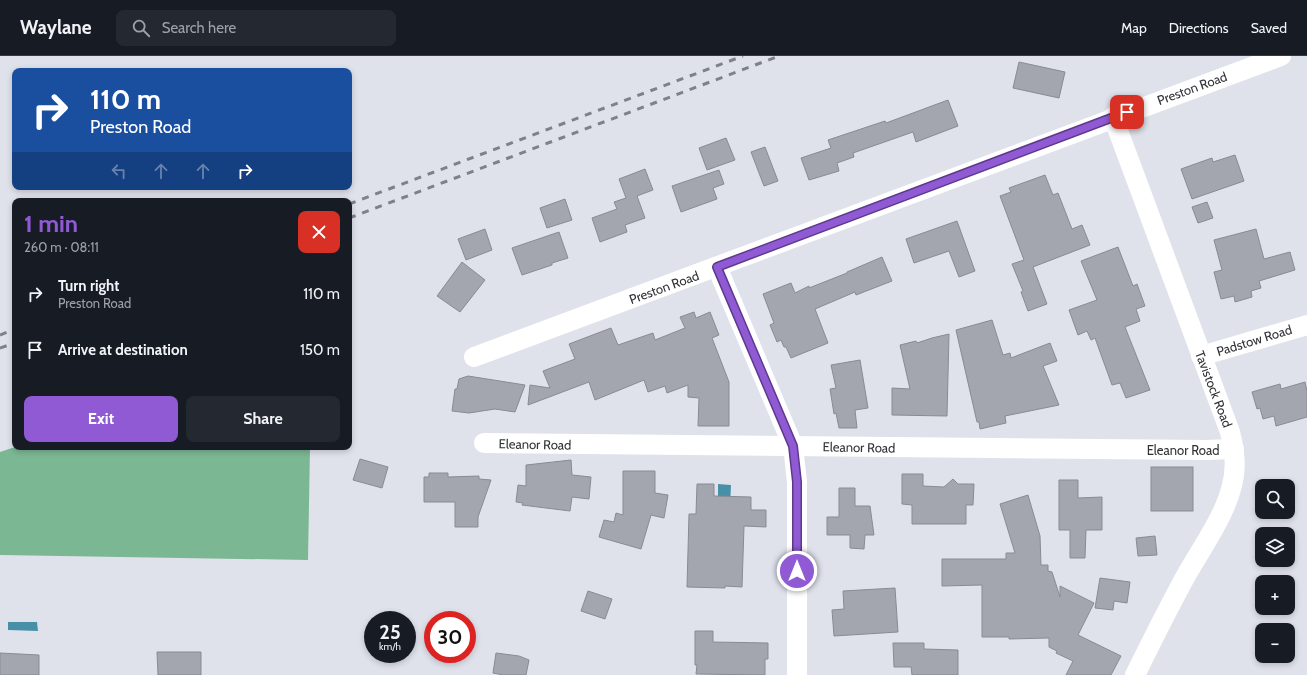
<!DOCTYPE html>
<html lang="en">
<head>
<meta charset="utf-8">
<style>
  :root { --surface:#171b24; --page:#242831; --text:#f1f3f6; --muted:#9ea1a6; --line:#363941; --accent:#8f5ad3 }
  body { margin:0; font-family:Cabin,sans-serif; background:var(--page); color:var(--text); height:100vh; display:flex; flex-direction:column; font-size:15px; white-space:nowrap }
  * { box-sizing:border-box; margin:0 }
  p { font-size:13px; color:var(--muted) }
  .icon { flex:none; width:22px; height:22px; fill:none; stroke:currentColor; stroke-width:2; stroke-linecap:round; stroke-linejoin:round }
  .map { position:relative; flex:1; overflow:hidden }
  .panel { position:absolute; left:12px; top:142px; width:340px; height:252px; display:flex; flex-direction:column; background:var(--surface); border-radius:8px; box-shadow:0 2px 6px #0003 }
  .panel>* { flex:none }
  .banner { position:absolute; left:12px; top:12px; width:340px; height:122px; border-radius:8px; box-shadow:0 2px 6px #0003; background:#1a4fa0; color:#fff; overflow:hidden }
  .tools { position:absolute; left:1255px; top:423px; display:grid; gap:8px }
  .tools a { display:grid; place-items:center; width:40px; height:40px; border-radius:8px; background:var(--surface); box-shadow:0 2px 6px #0003; font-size:20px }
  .speed { position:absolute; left:364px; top:555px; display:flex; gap:8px; font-size:20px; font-weight:700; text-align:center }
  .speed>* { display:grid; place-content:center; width:52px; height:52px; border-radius:50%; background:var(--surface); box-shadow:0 2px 6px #0003; line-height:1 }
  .speed small { font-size:10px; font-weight:400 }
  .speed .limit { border:6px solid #d22; background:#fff; color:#111 }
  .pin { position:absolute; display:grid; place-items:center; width:34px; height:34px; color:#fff; margin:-17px; border-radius:8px; box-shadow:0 2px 6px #0006 }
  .me { position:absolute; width:44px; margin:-22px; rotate:0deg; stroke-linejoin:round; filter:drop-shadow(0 0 3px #0008) }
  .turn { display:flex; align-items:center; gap:14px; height:84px; padding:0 12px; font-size:18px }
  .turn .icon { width:52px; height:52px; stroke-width:2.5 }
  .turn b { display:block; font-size:28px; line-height:34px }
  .lanes { display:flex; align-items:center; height:38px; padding:0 12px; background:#0003; justify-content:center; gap:20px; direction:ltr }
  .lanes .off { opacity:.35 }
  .round { display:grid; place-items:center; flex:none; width:42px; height:42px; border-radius:8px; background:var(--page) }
  .overview { display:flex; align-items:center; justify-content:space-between; height:68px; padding:0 12px }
  h1 { font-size:24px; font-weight:800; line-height:30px; color:var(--accent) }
  .cta { display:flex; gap:8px; margin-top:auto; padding:8px 12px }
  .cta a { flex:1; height:46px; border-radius:8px; background:var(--accent); color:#fff; font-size:16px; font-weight:800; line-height:46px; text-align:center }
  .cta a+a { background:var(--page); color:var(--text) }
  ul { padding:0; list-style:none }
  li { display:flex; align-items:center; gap:12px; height:56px; padding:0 12px }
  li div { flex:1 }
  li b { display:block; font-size:15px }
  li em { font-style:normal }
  header { display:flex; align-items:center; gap:24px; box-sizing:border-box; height:56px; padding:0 20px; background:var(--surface); border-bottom:1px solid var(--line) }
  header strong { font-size:19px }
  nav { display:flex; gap:22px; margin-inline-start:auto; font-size:14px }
  .search { width:280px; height:36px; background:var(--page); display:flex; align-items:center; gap:10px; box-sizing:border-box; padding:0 14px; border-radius:8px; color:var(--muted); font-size:15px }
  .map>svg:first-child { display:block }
</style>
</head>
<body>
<header>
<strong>Waylane</strong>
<div class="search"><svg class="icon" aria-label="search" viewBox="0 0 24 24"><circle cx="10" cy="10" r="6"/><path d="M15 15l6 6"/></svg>Search here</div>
<nav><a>Map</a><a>Directions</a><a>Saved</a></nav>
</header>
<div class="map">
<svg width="1307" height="619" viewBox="0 0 1307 619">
  <rect width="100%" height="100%" fill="#dfe2eb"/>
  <!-- forest -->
  <polygon fill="#7cb794" points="15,391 310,391 308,504 0,499 0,396"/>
  <!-- water -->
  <g fill="#4890a8">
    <polygon points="718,428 731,429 730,451 718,451"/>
    <polygon points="8,566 37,566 38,575 8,574"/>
  </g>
  <!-- building -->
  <g fill="#a3a6af" stroke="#878b93">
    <polygon points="1019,6 1065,16 1059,42 1013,32"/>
    <polygon points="948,44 958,70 916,86 913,76 853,97 854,101 837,107 839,115 809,124 801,102 831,92 828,84 885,65 886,67"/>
    <polygon points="726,82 735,104 707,114 699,92"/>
    <polygon points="765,91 778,125 764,130 751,96"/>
    <polygon points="1235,99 1244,125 1192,143 1181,113 1212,102 1213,106"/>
    <polygon points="645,113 653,134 637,140 645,162 625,169 627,176 600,186 592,162 617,153 614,146 626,142 619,123"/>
    <polygon points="719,114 724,128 713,132 717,143 681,156 672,130"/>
    <polygon points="1045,119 1053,139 1058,137 1072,173 1082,169 1090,189 1033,211 1047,248 1028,255 1021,236 1023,235 1012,208 1024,204 1000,140 1011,136 1009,132"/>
    <polygon points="565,143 572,164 547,172 540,152"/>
    <polygon points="1207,146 1213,162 1198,167 1192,151"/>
    <polygon points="957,165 975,215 959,221 949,195 914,207 906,183"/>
    <polygon points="485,173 492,194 466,204 458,183"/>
    <polygon points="1256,173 1264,203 1290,196 1295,214 1259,225 1261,232 1251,235 1252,241 1235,246 1234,240 1221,243 1214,216 1222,214 1214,184"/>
    <polygon points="559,176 568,202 552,207 552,209 522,219 512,192"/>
    <polygon points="1118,191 1133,230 1137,228 1145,250 1136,253 1140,265 1125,271 1150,334 1126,342 1120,327 1112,329 1095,282 1091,284 1087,275 1078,279 1069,254 1097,244 1081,205"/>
    <polygon points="882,201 892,225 856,239 855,236 815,253 828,287 791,302 786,291 784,291 781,284 777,286 770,269 774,267 763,238 791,227 795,237 809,230 809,232 847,217 847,216"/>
    <polygon points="462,206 485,224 460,256 437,240"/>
    <polygon points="694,256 696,262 710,256 719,279 712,282 729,326 729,370 698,370 699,342 688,341 688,329 667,337 665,330 648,336 644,324 595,344 589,326 528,349 530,329 550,332 543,315 575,303 569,288 611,272 618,289 653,277 655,284 685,272 680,261"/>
    <polygon points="992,264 1003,299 1010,297 1011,302 1050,287 1057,305 1043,310 1059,349 1005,360 1006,367 980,373 979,366 977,366 956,274"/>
    <polygon points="949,278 947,360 892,359 892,332 910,333 900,289 916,285 917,287 932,282"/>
    <polygon points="860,304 868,352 855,354 857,372 839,372 836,357 834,358 830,333 836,332 831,309"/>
    <polygon points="468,320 525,329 515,356 495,353 469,357 452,355 455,333 457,333 459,323"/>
    <polygon points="1305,326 1307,335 1307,361 1276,370 1274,360 1263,363 1260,352 1257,353 1252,336 1280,328 1281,333"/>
    <polygon points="360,403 388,411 382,432 353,424"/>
    <polygon points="571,404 572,419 591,421 589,443 572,441 570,455 522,449 523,447 516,446 518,429 526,430 526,409"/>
    <rect x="1151" y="411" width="42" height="44"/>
    <polygon points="623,415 655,415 655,437 668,439 664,462 651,459 641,493 599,481 604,464 614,466 616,457 623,459"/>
    <polygon points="429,417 448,417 448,421 479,420 479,423 491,424 478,461 478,471 455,471 455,446 424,446 424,421 429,421"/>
    <polygon points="902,418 923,418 923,430 944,431 953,423 958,428 974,428 973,449 966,449 966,468 912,468 912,449 902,448"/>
    <polygon points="1059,424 1078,424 1078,442 1102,441 1102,474 1086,474 1085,502 1070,502 1070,474 1059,474"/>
    <polygon points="697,428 714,428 714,440 751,441 751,454 766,454 766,471 744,470 742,531 725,530 725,532 687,531 689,458 696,458"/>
    <polygon points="839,432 855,432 855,450 870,450 874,479 865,479 864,493 850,492 850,479 827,479 827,461 839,461"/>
    <polygon points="1028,439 1040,480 1041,509 1048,509 1048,515 1052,516 1060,541 1060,530 1094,547 1078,579 1121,600 1111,619 1066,619 1073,605 1056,597 1057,595 1049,591 1049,582 1009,583 1009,581 982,581 982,529 942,530 942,503 1006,503 1006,497 1015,497 1000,448"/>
    <polygon points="1155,480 1157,499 1138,500 1136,482"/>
    <polygon points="1100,522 1130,526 1127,547 1114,545 1113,554 1095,552"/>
    <polygon points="895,532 898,576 834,580 832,554 844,553 843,535"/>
    <polygon points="588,535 612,543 605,563 581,555"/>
    <polygon points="695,575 713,575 713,586 768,587 768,603 765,603 765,619 696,618 697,609 695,609"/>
    <polygon points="893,587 924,587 924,593 958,594 958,619 912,619 911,611 894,611"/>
    <polygon points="157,596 201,596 201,619 158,619"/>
    <polygon points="0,597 39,599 39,619 0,619"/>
    <polygon points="496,597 519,600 529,604 526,619 503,619 493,617"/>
  </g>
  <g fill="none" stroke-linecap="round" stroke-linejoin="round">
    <!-- street -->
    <g stroke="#fff" stroke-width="20">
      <path d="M1113 61 1230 376C1235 396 1237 413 1231 433 1224 460 1202 492 1188 516 1169 550 1152 585 1135 619"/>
      <polyline points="717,211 793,390 797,426 797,619"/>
      <polyline points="1201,300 1307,269"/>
      <path d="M474 301C743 201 1011 98 1281 0"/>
      <polyline points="484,387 1206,394 1234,393"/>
    </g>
    <!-- rail -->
    <g stroke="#7f8187" stroke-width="3" stroke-dasharray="7 7" stroke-linecap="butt">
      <polyline points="349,148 743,0"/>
      <polyline points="349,162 779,0"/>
      <polyline points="0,279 15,273"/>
      <polyline points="0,292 15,287"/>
    </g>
  </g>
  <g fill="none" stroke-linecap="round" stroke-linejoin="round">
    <defs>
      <polyline id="route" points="797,515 797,426 793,390 717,211 1127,56"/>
    </defs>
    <!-- route casing -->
    <use href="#route" stroke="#5d3a89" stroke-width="10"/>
    <!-- route -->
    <use href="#route" stroke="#8f5ad3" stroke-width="7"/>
  </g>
  <g text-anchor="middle" stroke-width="4" stroke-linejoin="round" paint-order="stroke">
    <!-- street labels -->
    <g font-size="13" fill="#313236" stroke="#fff">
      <text transform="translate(1192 32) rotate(-20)" y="5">Preston Road</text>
      <text transform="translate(664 231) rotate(-20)" y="5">Preston Road</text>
      <text transform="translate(1254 284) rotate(-17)" y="5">Padstow Road</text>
      <text transform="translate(1214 333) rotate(69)" y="5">Tavistock Road</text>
      <text transform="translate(535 388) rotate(1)" y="5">Eleanor Road</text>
      <text transform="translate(859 391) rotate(1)" y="5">Eleanor Road</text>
      <text x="1183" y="399">Eleanor Road</text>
    </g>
  </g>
</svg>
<div class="tools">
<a><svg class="icon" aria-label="search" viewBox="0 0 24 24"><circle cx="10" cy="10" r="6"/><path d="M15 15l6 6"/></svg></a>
<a><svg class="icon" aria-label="layers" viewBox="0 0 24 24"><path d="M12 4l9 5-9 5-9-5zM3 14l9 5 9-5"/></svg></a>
<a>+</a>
<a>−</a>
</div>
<div class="speed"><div>25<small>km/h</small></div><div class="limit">30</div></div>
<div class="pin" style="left:1127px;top:56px;background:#d93025"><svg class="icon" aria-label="arrive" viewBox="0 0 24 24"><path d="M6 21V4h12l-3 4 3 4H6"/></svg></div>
<svg class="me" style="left:797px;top:515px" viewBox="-20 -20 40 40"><circle r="17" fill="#8f5ad3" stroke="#fff" stroke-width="3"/><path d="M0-11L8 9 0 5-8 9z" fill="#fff"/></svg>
<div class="banner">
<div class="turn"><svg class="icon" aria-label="right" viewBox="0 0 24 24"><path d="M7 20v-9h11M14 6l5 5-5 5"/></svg><div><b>110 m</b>Preston Road</div></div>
<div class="lanes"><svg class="icon off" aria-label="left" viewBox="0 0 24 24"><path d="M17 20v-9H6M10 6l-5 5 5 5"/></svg><svg class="icon off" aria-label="ahead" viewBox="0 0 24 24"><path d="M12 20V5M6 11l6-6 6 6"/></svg><svg class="icon off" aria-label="ahead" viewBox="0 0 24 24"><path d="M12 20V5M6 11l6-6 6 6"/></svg><svg class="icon" aria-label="right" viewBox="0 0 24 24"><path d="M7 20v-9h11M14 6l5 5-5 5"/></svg></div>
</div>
<section class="panel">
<div class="overview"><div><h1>1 min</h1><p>260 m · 08:11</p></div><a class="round" style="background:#d93025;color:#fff"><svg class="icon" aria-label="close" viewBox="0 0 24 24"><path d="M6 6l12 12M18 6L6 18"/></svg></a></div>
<ul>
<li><svg class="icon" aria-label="right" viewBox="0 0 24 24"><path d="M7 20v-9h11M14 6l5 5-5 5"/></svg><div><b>Turn right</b><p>Preston Road</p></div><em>110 m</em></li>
<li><svg class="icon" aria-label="arrive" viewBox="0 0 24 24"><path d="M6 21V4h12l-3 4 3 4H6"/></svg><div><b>Arrive at destination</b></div><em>150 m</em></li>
</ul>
<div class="cta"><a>Exit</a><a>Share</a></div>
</section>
</div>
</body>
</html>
